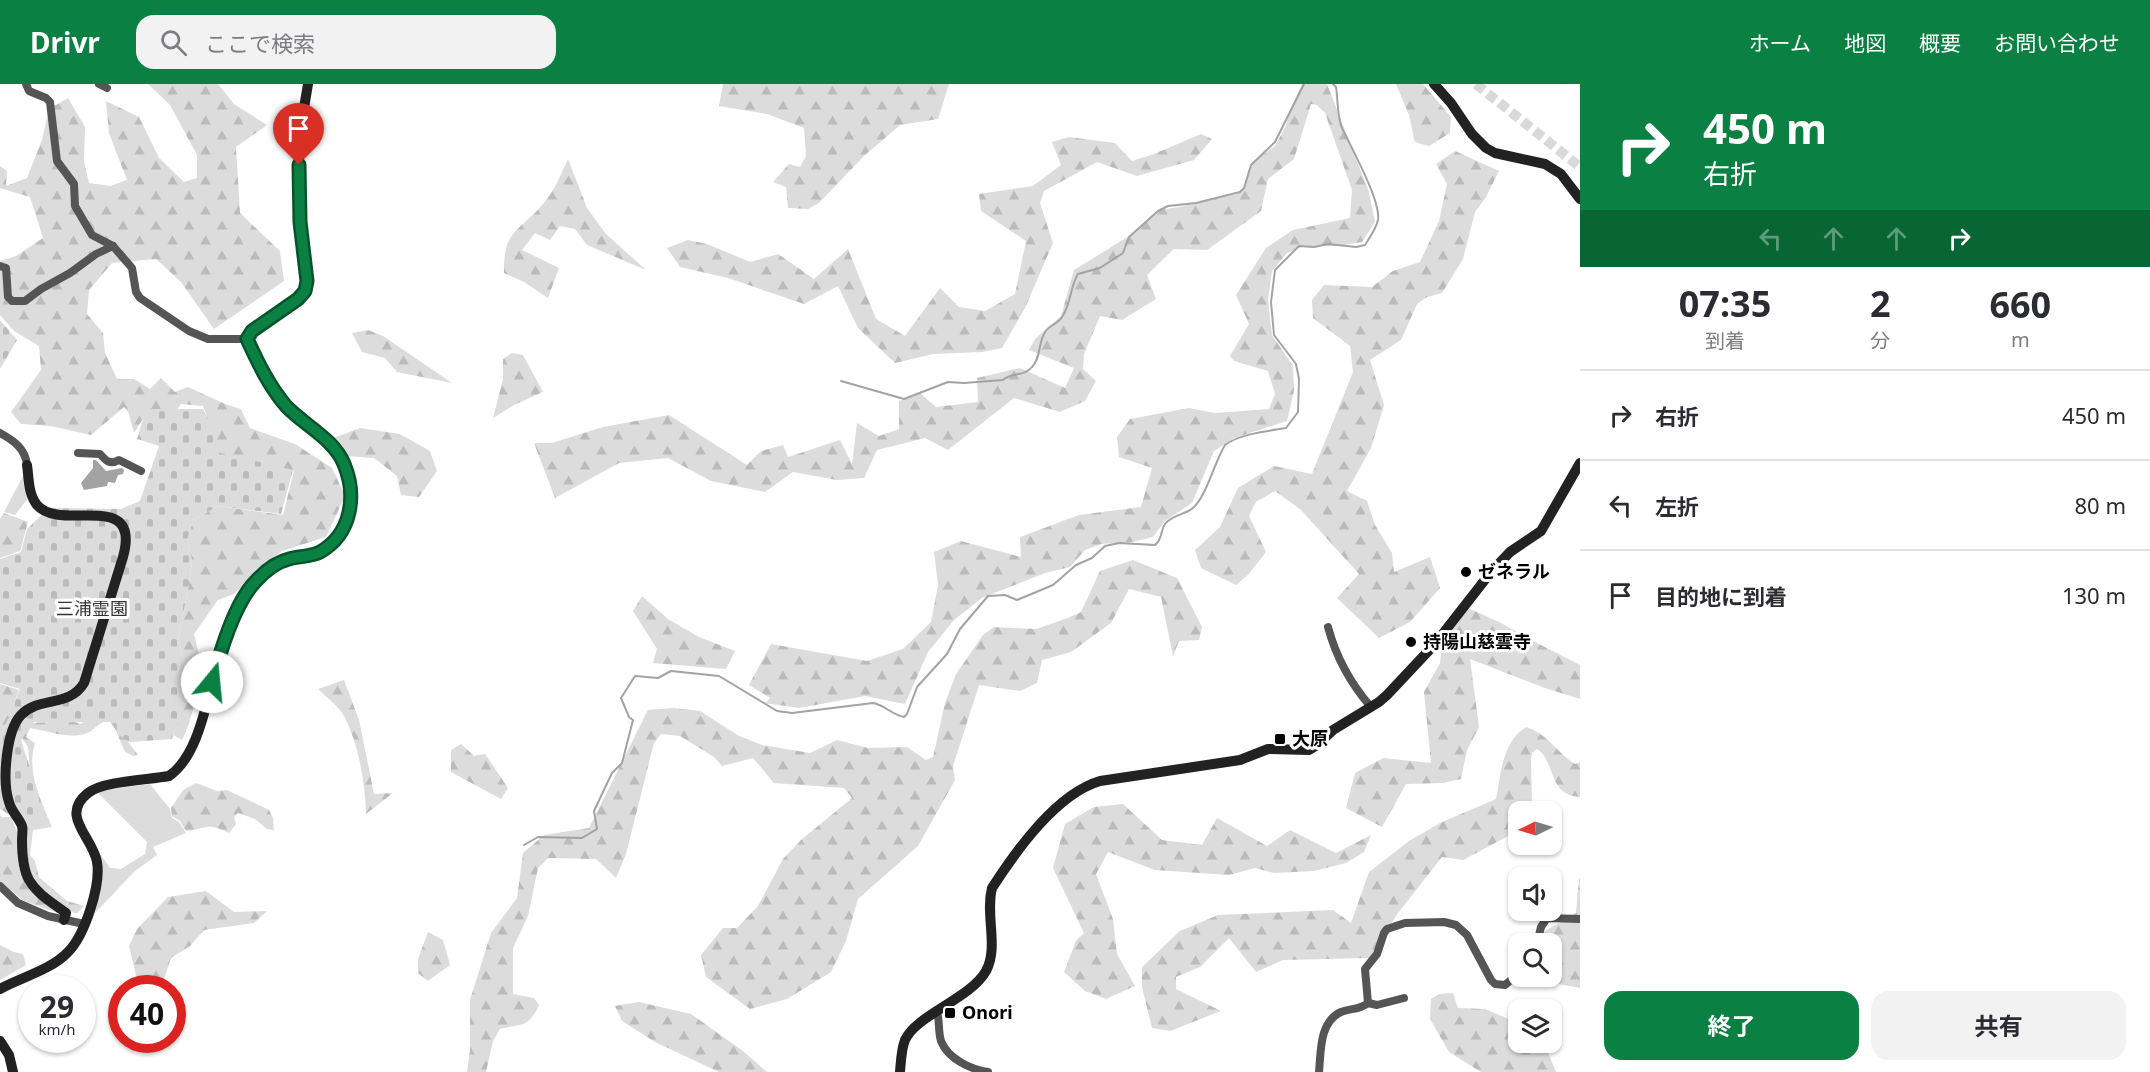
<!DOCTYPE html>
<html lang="ja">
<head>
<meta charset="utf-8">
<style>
  :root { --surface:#fff; --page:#f2f2f3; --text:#2b2b33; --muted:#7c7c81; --line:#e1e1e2; --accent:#0b8043 }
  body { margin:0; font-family:"Noto Sans","Noto Sans JP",sans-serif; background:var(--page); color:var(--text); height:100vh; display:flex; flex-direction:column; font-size:22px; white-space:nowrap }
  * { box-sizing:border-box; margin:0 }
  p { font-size:20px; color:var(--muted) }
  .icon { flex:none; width:33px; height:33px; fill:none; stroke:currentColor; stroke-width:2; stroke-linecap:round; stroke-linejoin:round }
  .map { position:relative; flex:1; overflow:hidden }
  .sheet { display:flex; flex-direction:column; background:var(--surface); width:570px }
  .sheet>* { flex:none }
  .banner { background:#0b8043; color:#fff; overflow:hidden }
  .needle { width:39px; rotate:265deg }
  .fabs { position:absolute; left:1508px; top:717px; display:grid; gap:12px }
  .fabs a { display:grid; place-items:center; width:54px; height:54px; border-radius:12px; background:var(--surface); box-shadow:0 2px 4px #0004; font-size:30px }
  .speed { position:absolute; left:18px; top:891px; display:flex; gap:12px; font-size:30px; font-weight:700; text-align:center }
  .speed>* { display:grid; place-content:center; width:78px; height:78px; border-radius:50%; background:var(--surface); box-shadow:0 2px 4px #0004; line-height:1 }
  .speed small { font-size:15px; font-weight:400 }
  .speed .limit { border:9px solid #d22; background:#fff; color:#111 }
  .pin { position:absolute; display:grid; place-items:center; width:51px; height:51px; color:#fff; margin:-62px -26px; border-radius:50% 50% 50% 0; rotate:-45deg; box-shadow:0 0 6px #0007 }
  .pin .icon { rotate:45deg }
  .me { position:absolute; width:66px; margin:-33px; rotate:17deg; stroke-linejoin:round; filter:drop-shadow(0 0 4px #0008) }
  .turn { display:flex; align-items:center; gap:21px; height:126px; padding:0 24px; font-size:27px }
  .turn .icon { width:78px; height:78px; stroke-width:2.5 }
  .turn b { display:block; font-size:42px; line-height:51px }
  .lanes { display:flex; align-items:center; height:57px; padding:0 24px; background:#0003; justify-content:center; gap:30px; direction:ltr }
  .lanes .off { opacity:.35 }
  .eta { display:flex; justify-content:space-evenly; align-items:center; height:102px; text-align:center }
  .eta b { font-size:36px; font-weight:700; line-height:42px }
  .button { display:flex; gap:12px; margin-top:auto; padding:12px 24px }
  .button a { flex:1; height:69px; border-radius:18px; background:var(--accent); color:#fff; font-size:24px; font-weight:700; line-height:69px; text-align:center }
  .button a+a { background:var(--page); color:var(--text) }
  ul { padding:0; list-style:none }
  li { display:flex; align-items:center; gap:18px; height:90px; padding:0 24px; border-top:2px solid var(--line) }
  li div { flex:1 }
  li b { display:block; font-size:22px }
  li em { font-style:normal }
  header { display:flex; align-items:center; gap:36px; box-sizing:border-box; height:84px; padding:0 30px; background:var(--accent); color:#fff }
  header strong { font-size:28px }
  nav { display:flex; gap:33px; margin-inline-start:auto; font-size:21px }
  .search { width:420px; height:54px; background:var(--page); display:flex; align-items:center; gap:15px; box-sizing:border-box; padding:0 21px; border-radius:18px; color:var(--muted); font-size:22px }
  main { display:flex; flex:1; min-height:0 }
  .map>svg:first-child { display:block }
</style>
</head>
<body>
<header>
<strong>Drivr</strong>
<div class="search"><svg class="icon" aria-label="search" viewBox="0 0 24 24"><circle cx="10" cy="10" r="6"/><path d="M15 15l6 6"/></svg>ここで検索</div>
<nav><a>ホーム</a><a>地図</a><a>概要</a><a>お問い合わせ</a></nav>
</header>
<main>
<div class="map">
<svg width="1580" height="988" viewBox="0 0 1580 988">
  <defs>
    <pattern id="forest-firs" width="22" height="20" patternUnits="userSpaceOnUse" patternTransform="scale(1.5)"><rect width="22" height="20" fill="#dcdcdc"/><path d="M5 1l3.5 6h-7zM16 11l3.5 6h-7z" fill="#bbb"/></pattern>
    <pattern id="cemetery-stones" width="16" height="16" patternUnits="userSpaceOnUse" patternTransform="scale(1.5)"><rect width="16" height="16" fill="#dcdcdc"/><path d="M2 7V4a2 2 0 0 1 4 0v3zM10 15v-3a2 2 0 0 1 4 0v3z" fill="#bbb"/></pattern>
  </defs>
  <rect width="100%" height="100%" fill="#fff"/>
  <!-- grass -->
  <g fill="#dcdcdc">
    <polygon points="23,392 24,392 28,414 15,431 4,428"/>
    <polygon points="150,700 170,725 172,734 179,738 186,749 153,763 157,771 135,787 95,829 102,796 100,770 110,784 121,785 145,770 147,758 96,707"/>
  </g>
  <!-- forest -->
  <g fill="url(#forest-firs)">
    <polygon points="148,0 218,0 234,20 267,41 236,63 240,129 280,167 284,197 214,245 181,198 156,175 112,179 89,206 87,230 103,249 105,269 117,295 134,295 150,305 161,294 175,308 188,303 225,320 241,325 250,344 295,360 332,384 345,412 326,453 282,467 234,510 218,516 194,550 204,591 187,645 182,656 173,651 189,598 178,557 189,500 192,477 187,457 193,436 219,422 283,431 294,387 217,370 214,352 203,322 181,320 170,334 146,330 134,349 128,327 124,323 91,351 51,342 21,340 11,328 41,286 39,262 14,247 0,231 0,177 16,172 43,154 30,113 0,104 0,82 7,87 6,102 27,94 42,56 49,25 68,14 85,43 84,77 89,99 110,102 127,96 109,49 106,17 139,33 159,74 184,98 197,94 197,71 170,21"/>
    <polygon points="723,0 949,0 938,35 900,41 864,72 819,119 808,125 788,124 786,103 773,98 789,80 800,83 806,72 804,44 767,30 719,22"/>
    <polygon points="1302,0 1327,0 1369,108 1375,138 1362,158 1338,162 1304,162 1287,169 1272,187 1268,216 1272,251 1293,282 1294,307 1287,337 1234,354 1214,367 1192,419 1165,437 1153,453 1132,458 1101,460 1085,466 1070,483 1045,489 982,514 954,536 928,568 905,620 865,612 799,624 765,619 770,614 749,601 771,560 867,577 903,565 931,538 938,501 934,468 961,457 1021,473 1020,453 1079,431 1141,423 1152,384 1119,373 1117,353 1130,335 1189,324 1215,329 1269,325 1275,310 1268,287 1234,277 1230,272 1249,240 1236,211 1266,164 1293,146 1350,134 1352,106 1325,29 1317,21 1311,20 1294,75 1268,95 1261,127 1207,166 1174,165 1147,191 1156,215 1122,236 1100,232 1084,270 1083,285 1096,297 1085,317 1060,328 1014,314 948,366 925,354 877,366 864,394 837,396 793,388 765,408 711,397 668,374 619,379 555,414 534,359 552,359 603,343 669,331 747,381 761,367 783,361 788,373 840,356 852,380 857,339 879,352 899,345 899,317 920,309 936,323 978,318 977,294 1020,284 1065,304 1074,284 1029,266 1035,255 1061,232 1074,186 1134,149 1158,126 1179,123 1237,110 1244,102 1251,83 1257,75 1275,62 1286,42 1290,26"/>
    <polygon points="1396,0 1423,0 1451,33 1450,49 1429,62 1415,58 1409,31"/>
    <polygon points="1201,50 1212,55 1194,76 1137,92 1097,78 1044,107 1040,119 1053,159 1025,224 1002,264 982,268 933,270 895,279 858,244 838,202 804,220 728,194 680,183 667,164 688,156 707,160 750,178 778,170 814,195 848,165 876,235 905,252 940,204 959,223 985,227 1015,210 1026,157 981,127 979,110 1033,102 1061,81 1052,58 1069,53 1115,59 1132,77 1154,70"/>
    <polygon points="1455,67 1499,87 1486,113 1475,128 1463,175 1442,209 1427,213 1417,220 1401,256 1370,276 1384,321 1371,364 1347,407 1367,417 1375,441 1392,469 1394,488 1430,473 1440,504 1410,538 1379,554 1337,514 1359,490 1301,426 1275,407 1256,418 1249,432 1266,468 1248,491 1236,501 1201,484 1195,466 1220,443 1238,404 1274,382 1312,390 1353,288 1350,262 1313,234 1312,216 1324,201 1372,203 1393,187 1420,178 1439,137 1447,100 1436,80"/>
    <path d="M568 75 587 124 606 150 646 186 587 161 575 145 560 142 550 156 535 149 522 166 559 184 548 214 524 198 504 189C503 146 519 148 543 120 554 108 561 90 568 75Z"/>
    <polygon points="368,246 383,252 452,299 397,288 385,274 362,268 352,249"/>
    <polygon points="512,269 523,271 543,308 514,321 493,334 503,295 503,275"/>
    <polygon points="360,344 400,350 430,367 437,387 419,413 401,411 397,392 374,374 348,372 331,355"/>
    <polygon points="4,429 28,438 20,467 0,474 0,435"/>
    <path d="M1133 476 1177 494 1202 543 1199 556 1179 557 1173 572 1161 513 1129 505 1111 539 1071 568 1042 576 1037 599 1020 607 979 601 953 682 955 696 918 762 858 815 846 857 831 888 787 915 750 925 706 893 701 871 723 844H737L758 822 783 775 801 756 852 714 844 704 774 699 753 674 722 682 714 673 680 652 661 650 654 659 626 770 616 794 596 775 548 774 538 784 528 832 513 864V910L534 914 539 921C528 945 522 939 500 945L493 957 486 988H467L470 966V916L491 849 517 814 523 769 544 751 589 744 648 626 674 624 700 627 739 652 762 661 810 669 837 656 868 664 907 663 926 676 933 673 945 619 956 590 983 551 994 543 1036 545 1068 534 1081 528 1100 487Z"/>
    <polygon points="642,512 668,535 699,553 735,567 726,585 653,579 657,565 633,527"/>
    <polygon points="1466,523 1501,539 1531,556 1580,581 1580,615 1545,604 1470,575 1479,643 1467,666 1461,695 1443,699 1406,700 1382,743 1346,724 1355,689 1383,674 1431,679 1424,608 1440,579 1443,554"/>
    <path d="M344 596 359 636 374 710 393 709 366 730C365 698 359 661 344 632 339 622 326 613 318 605Z"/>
    <polygon points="0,600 19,606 1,656 0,668"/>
    <path d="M104 621 111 625 123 651 138 671 133 672 125 668 113 640 107 636C99 639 94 646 87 649 70 656 48 647 30 644L26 653 35 659C26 688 41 717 52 743L33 746 30 771 35 777 39 793 67 817 84 822 77 829H74C68 826 63 822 58 818 22 796 25 779 27 740L40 729 31 699 28 663 21 652 23 646 30 639 71 637 81 640 99 623Z"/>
    <path d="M1526 643C1548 650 1556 668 1575 680L1580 678V713C1547 711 1556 677 1537 665L1532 669 1531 675 1532 723 1529 727 1518 728V743L1514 749 1463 776 1442 773 1398 829 1369 874 1283 876 1256 888 1229 854 1200 883 1176 893V905L1221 927 1170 947 1152 944 1142 903V883L1180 847 1218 831 1333 826 1351 839 1369 788 1409 757 1442 738 1496 715C1501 690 1502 658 1526 643Z"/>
    <polygon points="461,660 474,672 485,670 508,704 501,715 451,688 451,666"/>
    <path d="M196 699 217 707 227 706 269 726 273 734 274 746 267 745 255 735 238 729 234 733 236 740 229 749C207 738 208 744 186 747L180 737 172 732 171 724 183 706Z"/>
    <polygon points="1123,720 1162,756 1202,761 1217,734 1267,762 1290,746 1336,769 1371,751 1364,768 1346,779 1314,787 1274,789 1255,784 1229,791 1155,786 1108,768 1096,790 1113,835 1117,870 1135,902 1106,915 1085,907 1064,888 1076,857 1084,849 1053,784 1065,740 1094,723"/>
    <polygon points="0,729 1,733 11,733 17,748 19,783 25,800 58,829 24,817 0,797"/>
    <polygon points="1579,794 1580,795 1580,904 1542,897 1534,893 1551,892 1551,860 1541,859 1545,847 1576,829"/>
    <polygon points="206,807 234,828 267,827 254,839 204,846 190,862 171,874 161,904 139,904 129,862 137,845 168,813"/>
    <polygon points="428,848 443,856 450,881 428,897 418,889 418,875"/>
    <polygon points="0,861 14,868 23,870 26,881 0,896"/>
    <polygon points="1453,909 1458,924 1485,925 1518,939 1518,958 1542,959 1545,961 1556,988 1481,988 1449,968 1430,935 1431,915 1439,910"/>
    <polygon points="639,918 691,930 743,967 767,988 719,988 655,958 622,937 615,922"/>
  </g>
  <!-- cemetery -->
  <g fill="url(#cemetery-stones)">
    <polygon points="0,236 17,256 0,285"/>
    <polygon points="146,325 203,325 214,346 217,368 293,386 281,430 219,422 193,436 187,457 192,477 189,500 178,557 189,598 172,655 130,658 122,654 110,638 34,638 21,656 45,730 29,743 0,725 0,654 20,605 0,599 0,475 21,468 27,445 49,424 121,425 140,417 159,362 137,355"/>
  </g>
  <!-- water -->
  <polygon fill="#a3a3a3" points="93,376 96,376 106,387 122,384 124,386 123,390 118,391 115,399 108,398 107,402 84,406 81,399 93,384"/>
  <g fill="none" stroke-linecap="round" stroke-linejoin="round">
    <!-- stream -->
    <g stroke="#a3a3a3" stroke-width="2">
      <path d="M841 297 904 315 948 298 964 299 1003 296C1011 288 1024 293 1032 283 1041 274 1038 259 1045 248 1049 241 1057 241 1062 233 1071 220 1070 203 1078 190L1100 184 1123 169 1129 153 1158 127 1168 122 1196 119 1240 108 1244 104 1251 81 1275 58 1304 0"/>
      <path d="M524 761 538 753 582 754 597 745 594 727 612 689 622 679 633 636 629 633 621 614 635 592 658 594 671 587 719 592 777 627 792 629 873 619C885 621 892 631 904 633L907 630 917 603 947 570 960 545 988 512 1005 511 1017 516 1053 501 1076 481 1092 474 1105 462 1119 459 1155 461C1163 455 1160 447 1165 440 1173 430 1185 431 1193 424 1206 413 1215 377 1225 361 1239 350 1268 347 1286 344L1298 328 1299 295 1296 280 1274 251 1271 218 1275 186 1299 162 1314 163 1328 160 1356 163 1365 161C1370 153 1376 145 1378 136 1381 117 1351 63 1342 44 1337 32 1338 15 1336 3L1333 0"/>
    </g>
    <!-- secondary-tunnel -->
    <polyline stroke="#d9d9d9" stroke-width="10" stroke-dasharray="10 5" stroke-linecap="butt" points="1476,0 1580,83"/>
    <!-- street -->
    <g stroke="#555" stroke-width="8">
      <polyline points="26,0 29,7 46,14 50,18 57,77 74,100 75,122 92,151 113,162 132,184 136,208 140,214 189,247 208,255 247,255"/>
      <polyline points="99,0 107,4"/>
      <polyline points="0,182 6,184 8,213 12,217 25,217 41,205 70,189 96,170 113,162"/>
      <path d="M0 349C14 357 25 364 27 381"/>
      <path d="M78 369 100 370C106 377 110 381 119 376L141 387"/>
      <path d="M1328 543C1336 573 1350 599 1371 623"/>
      <polyline points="0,802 18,819 48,832 84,840"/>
      <polyline points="1537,860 1541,843 1547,834 1580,835"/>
      <polyline points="1368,919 1377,921 1404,914"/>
      <path d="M937 928C940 938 938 948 941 957 948 975 970 985 988 988"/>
      <path d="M1319 988C1321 968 1319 938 1341 928 1351 924 1360 926 1368 919L1365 885 1377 870 1384 849 1387 845 1405 839 1444 838 1456 841 1467 851 1491 896 1495 900 1505 901 1518 890"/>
    </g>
    <!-- secondary -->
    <g stroke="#222" stroke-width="10">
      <polyline points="1434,0 1451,19 1472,50 1486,64 1495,69 1545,80 1561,90 1580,115"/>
      <path d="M27 381C29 394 28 410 37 421 61 449 142 404 123 473L84 599C69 624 39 612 21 631 6 647 2 697 9 718 11 727 19 734 22 742 23 746 22 752 22 756 22 769 23 785 29 796 38 811 53 819 66 829L64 836"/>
      <path d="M0 905C22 893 51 886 68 868 85 851 101 801 97 778 93 753 59 732 88 709 103 697 148 696 169 692 200 671 207 612 218 578 226 551 237 527 251 503 258 491 273 480 286 476 294 473 302 474 309 472 339 465 352 434 351 405 349 364 309 349 286 321 269 301 258 279 247 255L252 247C266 236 294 223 303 209 312 196 303 162 301 146 295 97 299 48 308 0"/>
      <polyline points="0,957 9,971 13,988"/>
      <path d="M900 988C901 978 901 966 905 956 916 931 970 915 986 887 999 863 985 831 992 804 1016 767 1056 710 1100 697L1240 676 1268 665 1309 666 1317 661 1333 646 1379 618 1387 611 1434 561 1491 488 1510 468 1541 447 1580 379"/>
    </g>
  </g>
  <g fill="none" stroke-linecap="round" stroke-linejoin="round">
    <defs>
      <path id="route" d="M212 598C220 569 234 520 255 498 264 488 276 478 289 475 299 472 310 473 320 468 352 450 357 411 344 380 334 355 304 341 286 322 269 302 258 279 247 255L252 247 298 215 305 207 307 197 300 138 299 81"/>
    </defs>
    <!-- route casing -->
    <use href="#route" stroke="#07532c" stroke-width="15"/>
    <!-- route -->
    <use href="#route" stroke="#0b8043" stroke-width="10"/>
  </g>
  <!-- markers -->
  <g fill="#000" stroke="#fff" stroke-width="2">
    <circle cx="1466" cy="488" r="6"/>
    <circle cx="1411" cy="558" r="6"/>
    <rect x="1274" y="649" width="12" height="12" rx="3"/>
    <rect x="944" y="923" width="12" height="12" rx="3"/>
  </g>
  <g text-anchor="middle" stroke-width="6" stroke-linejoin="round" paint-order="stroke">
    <!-- poi labels -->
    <g font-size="18" font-weight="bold" fill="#000" stroke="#fff" text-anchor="start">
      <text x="1478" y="494">ゼネラル</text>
      <text x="1423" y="564">持陽山慈雲寺</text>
      <text x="1292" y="661">大原</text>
      <text x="962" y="935">Onori</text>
    </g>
    <!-- park labels -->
    <g font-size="18" fill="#333" stroke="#fff">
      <text x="92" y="531">三浦霊園</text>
    </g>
  </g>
</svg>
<div class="fabs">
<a><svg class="needle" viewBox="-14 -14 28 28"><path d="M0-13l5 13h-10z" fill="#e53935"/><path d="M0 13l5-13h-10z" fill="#7c7c81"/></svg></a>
<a><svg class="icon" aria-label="sound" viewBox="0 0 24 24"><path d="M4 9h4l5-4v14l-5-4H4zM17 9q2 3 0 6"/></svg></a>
<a><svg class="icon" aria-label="search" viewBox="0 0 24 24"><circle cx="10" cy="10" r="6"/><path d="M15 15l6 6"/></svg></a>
<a><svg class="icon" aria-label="layers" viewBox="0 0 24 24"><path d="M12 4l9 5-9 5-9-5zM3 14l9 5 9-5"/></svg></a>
</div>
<div class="speed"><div>29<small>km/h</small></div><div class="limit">40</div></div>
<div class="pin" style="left:299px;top:81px;background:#d93025"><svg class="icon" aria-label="arrive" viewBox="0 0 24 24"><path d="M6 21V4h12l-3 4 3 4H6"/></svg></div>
<svg class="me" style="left:212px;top:598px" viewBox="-20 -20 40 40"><circle r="19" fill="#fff"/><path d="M0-13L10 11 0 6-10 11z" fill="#0b8043"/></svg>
</div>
<section class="sheet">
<div class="banner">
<div class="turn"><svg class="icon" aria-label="right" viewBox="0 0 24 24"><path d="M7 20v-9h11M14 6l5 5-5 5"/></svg><div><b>450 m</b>右折</div></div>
<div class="lanes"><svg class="icon off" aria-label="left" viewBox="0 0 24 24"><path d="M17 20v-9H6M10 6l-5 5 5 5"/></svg><svg class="icon off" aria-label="ahead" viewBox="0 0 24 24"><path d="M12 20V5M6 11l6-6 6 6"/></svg><svg class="icon off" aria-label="ahead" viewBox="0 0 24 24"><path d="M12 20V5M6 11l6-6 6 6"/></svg><svg class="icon" aria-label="right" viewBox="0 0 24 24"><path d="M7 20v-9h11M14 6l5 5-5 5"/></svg></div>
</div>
<div class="eta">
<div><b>07:35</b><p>到着</p></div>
<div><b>2</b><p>分</p></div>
<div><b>660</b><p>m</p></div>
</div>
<ul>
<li><svg class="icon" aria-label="right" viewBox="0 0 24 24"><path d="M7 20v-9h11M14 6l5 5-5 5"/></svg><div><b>右折</b></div><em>450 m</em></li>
<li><svg class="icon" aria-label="left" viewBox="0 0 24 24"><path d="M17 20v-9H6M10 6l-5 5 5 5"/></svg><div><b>左折</b></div><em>80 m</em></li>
<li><svg class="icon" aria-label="arrive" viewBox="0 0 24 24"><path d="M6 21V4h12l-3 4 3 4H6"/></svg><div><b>目的地に到着</b></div><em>130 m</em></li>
</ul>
<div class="button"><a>終了</a><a>共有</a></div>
</section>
</main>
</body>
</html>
